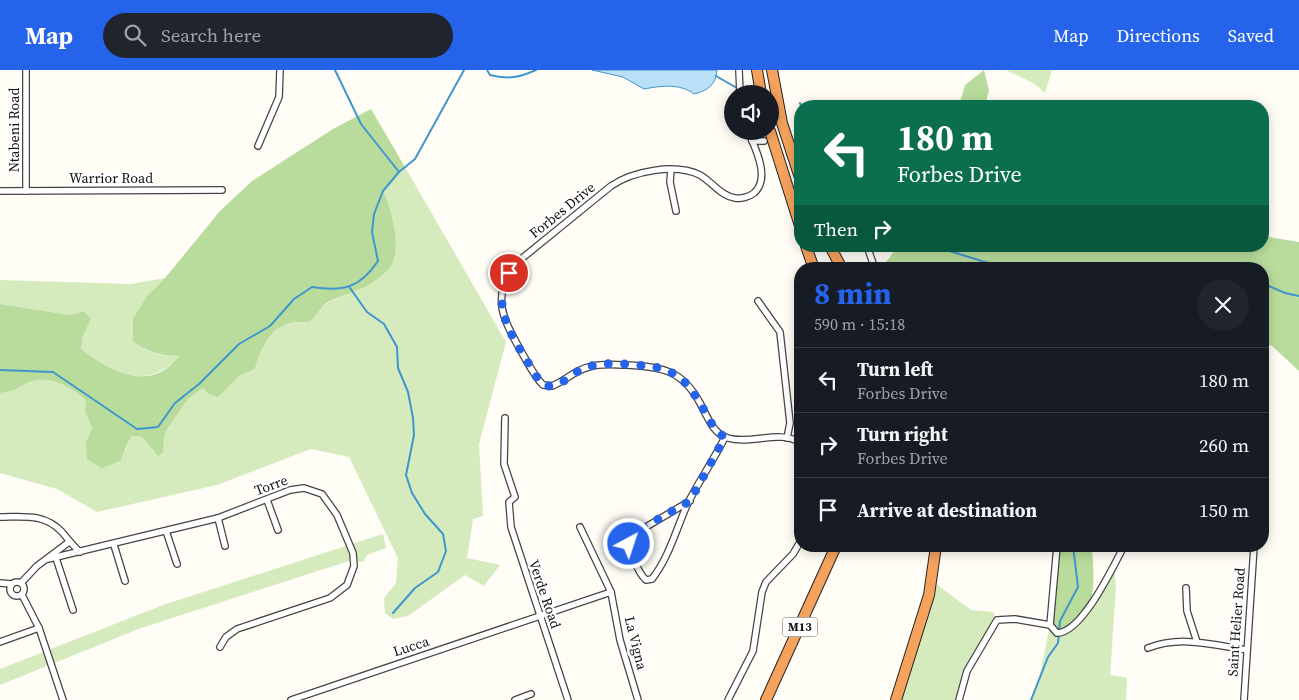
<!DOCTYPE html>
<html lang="en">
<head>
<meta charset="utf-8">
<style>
  :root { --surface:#171b24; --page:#20242c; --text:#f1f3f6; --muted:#9ea1a6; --line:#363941; --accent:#2563eb }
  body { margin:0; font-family:"Source Serif 4",serif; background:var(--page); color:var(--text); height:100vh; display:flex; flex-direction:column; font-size:19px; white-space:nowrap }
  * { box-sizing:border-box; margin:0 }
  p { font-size:16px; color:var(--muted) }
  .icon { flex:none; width:28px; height:28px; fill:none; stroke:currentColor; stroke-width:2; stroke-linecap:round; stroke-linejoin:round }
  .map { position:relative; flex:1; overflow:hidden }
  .drawer { position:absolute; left:794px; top:192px; width:475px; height:290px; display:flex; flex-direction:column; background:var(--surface); border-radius:20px; box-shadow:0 2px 12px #0003 }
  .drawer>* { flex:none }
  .hud { position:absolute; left:794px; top:30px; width:475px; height:152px; border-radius:20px; box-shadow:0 2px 12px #0003; background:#0b6e4f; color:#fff; overflow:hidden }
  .fabs { position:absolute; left:724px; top:15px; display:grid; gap:10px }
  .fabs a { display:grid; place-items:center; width:55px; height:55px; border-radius:50%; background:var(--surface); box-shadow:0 2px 12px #0003; font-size:25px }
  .pin { position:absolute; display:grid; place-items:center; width:42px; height:42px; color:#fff; margin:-21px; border:2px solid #fff; border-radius:50%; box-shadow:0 1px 5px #0007 }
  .me { position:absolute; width:55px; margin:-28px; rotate:40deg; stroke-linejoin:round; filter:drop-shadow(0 0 4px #0008) }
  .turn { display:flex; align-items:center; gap:18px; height:105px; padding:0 20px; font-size:22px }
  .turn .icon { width:65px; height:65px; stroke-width:2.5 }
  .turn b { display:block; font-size:35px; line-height:42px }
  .then { display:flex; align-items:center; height:48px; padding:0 20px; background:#0003; gap:10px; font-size:19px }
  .round { display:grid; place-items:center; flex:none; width:52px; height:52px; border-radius:26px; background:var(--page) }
  .summary { display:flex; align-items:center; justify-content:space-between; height:85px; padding:0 20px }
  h1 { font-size:30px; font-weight:700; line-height:38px; color:var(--accent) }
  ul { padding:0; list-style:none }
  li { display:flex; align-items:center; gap:15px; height:65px; padding:0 20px; border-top:1px solid var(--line) }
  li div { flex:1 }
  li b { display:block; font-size:19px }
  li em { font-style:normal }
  header { display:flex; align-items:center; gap:30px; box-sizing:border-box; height:70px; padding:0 25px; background:var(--accent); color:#fff }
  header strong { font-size:24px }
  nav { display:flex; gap:28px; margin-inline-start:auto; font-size:18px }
  .search { width:350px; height:45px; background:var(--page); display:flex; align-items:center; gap:12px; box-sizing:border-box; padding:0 18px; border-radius:28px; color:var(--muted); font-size:19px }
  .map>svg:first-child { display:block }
</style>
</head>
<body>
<header>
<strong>Map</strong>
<div class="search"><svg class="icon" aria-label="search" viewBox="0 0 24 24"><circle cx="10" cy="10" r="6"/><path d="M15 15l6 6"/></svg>Search here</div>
<nav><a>Map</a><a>Directions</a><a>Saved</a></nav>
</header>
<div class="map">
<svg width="1299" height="630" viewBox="0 0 1299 630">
  <rect width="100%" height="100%" fill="#fffdf5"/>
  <!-- green -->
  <g fill="#d5ebbd">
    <polygon points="1006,0 1052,0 1045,23 1035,14"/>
    <path d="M405 97 506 272 479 374 483 446 473 449 467 488 500 495 484 516 465 505 408 546 393 549 385 543 384 528 396 513 398 488 349 387 311 379 217 415 97 442 57 419 0 403V323C17 322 19 315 33 311 52 306 72 318 86 330L85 342 92 358 86 373 126 380 130 366H141L158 386 165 372 164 362 188 329 203 318 218 327 240 304 255 299C259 282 272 255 292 253 298 252 305 254 311 250 317 247 320 238 326 234 338 225 355 221 369 215L394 154 383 121Z"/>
    <path d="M165 208 147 226 144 279 160 285 180 286C147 322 113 303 81 279L83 266 91 249 84 241 70 245 0 234V210L131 214Z"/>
    <polygon points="383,464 386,478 367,485 363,492 349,491 141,558 0,615 0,599 163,535"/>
    <polygon points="1114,496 1116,518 1110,605 1127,608 1126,630 1031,630 1040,604 1050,555 1075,556"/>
    <polygon points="932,511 971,540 993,542 997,550 972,593 959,630 896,630"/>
  </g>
  <!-- forest -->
  <g fill="#b9dc9c">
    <polygon points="984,0 989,20 985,36 959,36 965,15"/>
    <path d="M371 39 405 97 383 121C392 140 402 177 391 196 387 202 374 212 367 216 355 222 340 225 328 232 320 237 317 247 310 251 304 254 297 251 291 253 271 256 259 282 255 299L240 305 218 327 209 324 203 318 188 329 165 362 163 383 158 386 141 366H131L120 391 102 398 87 389 86 373 92 358 85 342 86 330C72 318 52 306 33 311 19 315 17 322 0 323V234L70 245 84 241 91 249 83 266 81 279C110 301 151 324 179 286 161 286 147 282 133 271V249L147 226 165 208 220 141 252 111 333 59Z"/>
    <polygon points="1263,166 1299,172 1299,301 1272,276 1263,272 1262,199 881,199 898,176 1262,176"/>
    <path d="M1057 476H1092C1093 496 1098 534 1081 549 1074 554 1065 558 1057 563L1050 549Z"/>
  </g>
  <!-- water -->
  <path fill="#b9e0f7" stroke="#3f96cf" d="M592 0H717C716 15 707 21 694 24 680 13 660 16 644 19L623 7Z"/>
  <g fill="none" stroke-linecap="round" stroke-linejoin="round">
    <!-- stream -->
    <g stroke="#3f96cf" stroke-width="2">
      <polyline points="335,0 361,54 399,102"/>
      <path d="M487 0 490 5C508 10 520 7 536 0"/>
      <polyline points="716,6 737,18"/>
      <polyline points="800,33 801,36"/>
      <polyline points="941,176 946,180 1008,199"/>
      <polyline points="1262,213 1285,223 1299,226"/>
      <polyline points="350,218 367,242 384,254 397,277 398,298 408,322 413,348 414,365 406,405 412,423 425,444 443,464 446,481 438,502 415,518 393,543"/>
      <path d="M0 300 53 302 137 359 158 357 175 333 199 314 239 274 270 256 294 229 312 217C343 222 360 218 378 191L372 162 374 144 383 121 399 102 415 89 464 0"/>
      <polyline points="1031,630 1048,587 1058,573 1060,551 1078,517 1073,476"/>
    </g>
    <defs>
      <g id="minor">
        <polyline points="739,0 740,24"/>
        <path d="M748 61C755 78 771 108 754 123 749 127 741 129 735 128 721 126 712 112 700 105 675 93 633 101 611 116L515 194C490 229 504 250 522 283 528 293 534 306 543 315L552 316C565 311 575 300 589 297 601 293 615 295 627 295 663 297 682 300 700 333 707 346 713 364 728 368 750 375 781 359 800 373"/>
        <polyline points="798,70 800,70"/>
        <polyline points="752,71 764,71"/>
        <polyline points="258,76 279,27 280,0"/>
        <polyline points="671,100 670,112 676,141"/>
        <polyline points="0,121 222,120"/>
        <polyline points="26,121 26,0"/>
        <polyline points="867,176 875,199"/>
        <polyline points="758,231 780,262 790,353 787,368"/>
        <polyline points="505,348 504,394 515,427 509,432 511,457 568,630"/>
        <polyline points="267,430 278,460"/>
        <path d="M690 431 629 467C628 478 638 503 646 510L652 509C669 487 676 460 687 435 698 412 714 390 725 367"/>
        <path d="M0 447C23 447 44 443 62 462 68 469 73 476 80 482"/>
        <polyline points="218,448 225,476"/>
        <polyline points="580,457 611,522"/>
        <polyline points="166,461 177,494"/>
        <polyline points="114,475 125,511"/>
        <path d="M1057 476 1050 555 1057 563C1082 563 1113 497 1124 476"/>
        <polyline points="55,485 73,540"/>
        <polyline points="48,489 218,448 290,420 304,418 322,424 337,445 353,483 354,496 347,515 330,528 237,559 226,567 220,577"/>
        <circle cx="17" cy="519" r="7"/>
        <polyline points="0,513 12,514"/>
        <polyline points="21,513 37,496 69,472"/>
        <polyline points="1186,518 1187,541 1197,572"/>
        <polyline points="22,525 39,558 63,630"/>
        <polyline points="0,572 39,558"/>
        <path d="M1148 578C1181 565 1213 575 1247 580"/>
        <polyline points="291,630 611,522 620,570 638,630"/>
        <polyline points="515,630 531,624"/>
        <polyline points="728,630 753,581 762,522 766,512 793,484 800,472"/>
        <polyline points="959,630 967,601 997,550 1015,549 1050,555"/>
        <polyline points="1244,630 1254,476"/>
      </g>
      <g id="motorway">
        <polyline points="757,0 761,24"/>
        <polyline points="772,0 782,53 800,108"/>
        <polyline points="770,61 800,156"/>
        <polyline points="806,176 814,199"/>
        <polyline points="830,176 842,199"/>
        <polyline points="766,630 836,476"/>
        <polyline points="896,630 929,525 936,476"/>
      </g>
    </defs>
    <!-- minor casing -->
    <use href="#minor" stroke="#444" stroke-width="8"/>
    <!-- motorway casing -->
    <use href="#motorway" stroke="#222" stroke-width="12"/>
    <!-- minor -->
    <use href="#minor" stroke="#fff" stroke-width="5.5"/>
    <!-- motorway -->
    <use href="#motorway" stroke="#f5a25d" stroke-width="10"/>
  </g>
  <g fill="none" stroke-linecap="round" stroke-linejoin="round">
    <!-- route -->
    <path stroke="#2563eb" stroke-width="9" stroke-dasharray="0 16.2" d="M509 203C487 241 521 278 539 311 543 314 547 317 552 316 563 314 572 304 582 299 600 291 627 294 647 296 683 300 691 318 708 347 712 355 716 362 725 367L690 431 632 464 628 468 629 474"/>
  </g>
  <g text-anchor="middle" stroke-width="5" stroke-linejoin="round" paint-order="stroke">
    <!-- shield labels -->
    <rect fill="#fff" stroke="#585858" stroke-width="1" x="782.5" y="547.5" width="35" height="19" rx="4"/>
    <g font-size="12" font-weight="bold" fill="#111">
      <text x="800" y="561">M13</text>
    </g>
    <!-- street labels -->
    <g font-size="14" fill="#111" stroke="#fff">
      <text transform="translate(14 60) rotate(-90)" y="5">Ntabeni Road</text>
      <text x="111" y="113">Warrior Road</text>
      <text transform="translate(562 140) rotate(-39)" y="5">Forbes Drive</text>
      <text transform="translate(271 415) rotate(-20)" y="5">Torre</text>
      <text transform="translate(545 524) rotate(71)" y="5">Verde Road</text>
      <text transform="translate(1236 552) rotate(-86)" y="5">Saint Helier Road</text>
      <text transform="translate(636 573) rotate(76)" y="5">La Vigna</text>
      <text transform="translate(411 576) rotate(-18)" y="5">Lucca</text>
    </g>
  </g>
</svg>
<div class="fabs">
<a><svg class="icon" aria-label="sound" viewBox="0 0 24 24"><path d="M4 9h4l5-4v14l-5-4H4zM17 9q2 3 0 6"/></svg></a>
</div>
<div class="pin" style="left:509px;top:203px;background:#d93025"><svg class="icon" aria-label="arrive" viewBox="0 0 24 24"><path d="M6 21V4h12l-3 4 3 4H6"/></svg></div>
<svg class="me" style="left:629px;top:474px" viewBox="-20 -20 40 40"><circle r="17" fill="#2563eb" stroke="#fff" stroke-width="3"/><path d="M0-11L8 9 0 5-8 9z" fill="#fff"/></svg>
<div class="hud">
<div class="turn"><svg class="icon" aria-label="left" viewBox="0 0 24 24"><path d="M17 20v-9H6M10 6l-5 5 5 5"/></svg><div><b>180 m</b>Forbes Drive</div></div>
<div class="then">Then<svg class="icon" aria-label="right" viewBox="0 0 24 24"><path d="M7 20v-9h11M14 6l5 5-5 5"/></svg></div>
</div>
<section class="drawer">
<div class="summary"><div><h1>8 min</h1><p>590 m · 15:18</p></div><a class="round"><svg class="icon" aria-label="close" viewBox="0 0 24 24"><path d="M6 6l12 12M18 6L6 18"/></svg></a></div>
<ul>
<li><svg class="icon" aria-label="left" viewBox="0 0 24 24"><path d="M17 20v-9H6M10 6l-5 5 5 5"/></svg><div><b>Turn left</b><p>Forbes Drive</p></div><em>180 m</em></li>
<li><svg class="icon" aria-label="right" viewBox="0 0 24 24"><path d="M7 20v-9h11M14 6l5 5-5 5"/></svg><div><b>Turn right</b><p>Forbes Drive</p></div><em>260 m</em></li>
<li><svg class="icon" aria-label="arrive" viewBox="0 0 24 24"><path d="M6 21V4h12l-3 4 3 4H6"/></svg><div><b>Arrive at destination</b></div><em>150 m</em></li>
</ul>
</section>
</div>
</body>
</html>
